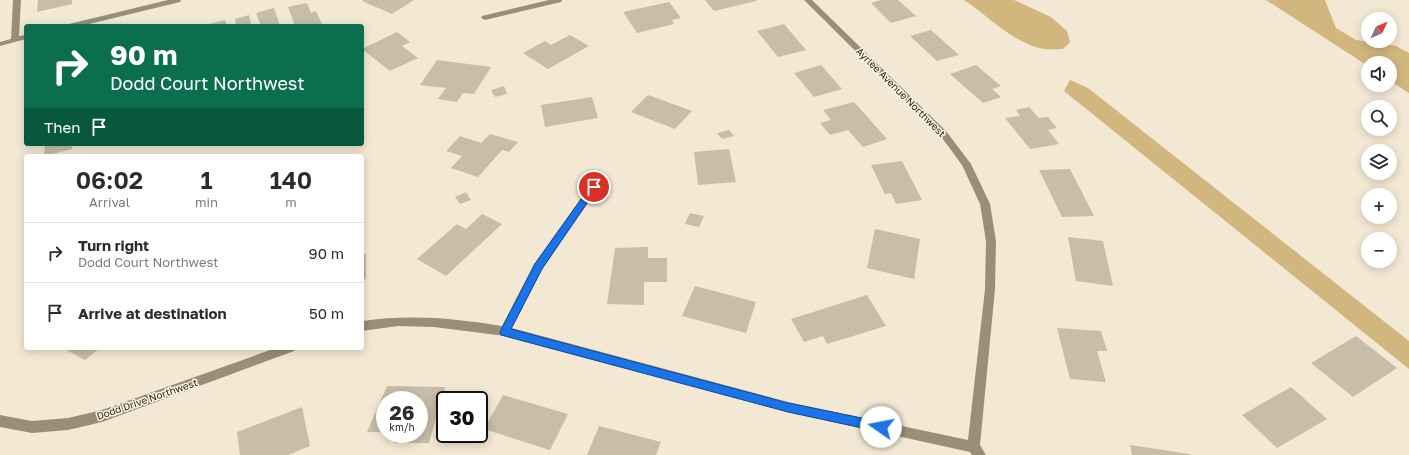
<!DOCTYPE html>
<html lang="en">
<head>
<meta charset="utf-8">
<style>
  :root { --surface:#fff; --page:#f7f7f7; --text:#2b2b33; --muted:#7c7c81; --line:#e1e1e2 }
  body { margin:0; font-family:"Golos Text",sans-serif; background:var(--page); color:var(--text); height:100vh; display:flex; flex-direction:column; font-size:15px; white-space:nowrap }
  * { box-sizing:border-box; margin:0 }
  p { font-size:13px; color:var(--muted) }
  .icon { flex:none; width:22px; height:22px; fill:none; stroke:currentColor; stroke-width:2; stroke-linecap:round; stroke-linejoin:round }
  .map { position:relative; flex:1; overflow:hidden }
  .sheet { position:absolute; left:24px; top:154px; width:340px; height:196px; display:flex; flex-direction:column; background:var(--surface); border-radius:4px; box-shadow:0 2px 10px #0003 }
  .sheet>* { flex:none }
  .banner { position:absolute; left:24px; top:24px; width:340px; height:122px; border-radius:4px; box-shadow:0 2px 10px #0003; background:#0b6e4f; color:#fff; overflow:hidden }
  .needle { width:26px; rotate:46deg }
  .buttons { position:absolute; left:1361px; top:12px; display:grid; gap:8px }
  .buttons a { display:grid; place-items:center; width:36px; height:36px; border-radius:50%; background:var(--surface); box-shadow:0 2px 10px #0003; font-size:20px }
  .speed { position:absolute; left:376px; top:391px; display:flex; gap:8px; font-size:20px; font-weight:700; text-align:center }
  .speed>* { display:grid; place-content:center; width:52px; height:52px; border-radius:50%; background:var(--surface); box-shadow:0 2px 10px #0003; line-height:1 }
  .speed small { font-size:10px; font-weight:400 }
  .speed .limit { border:2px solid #111; border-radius:6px; background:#fff; color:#111 }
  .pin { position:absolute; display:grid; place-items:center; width:34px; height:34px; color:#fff; margin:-17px; border:2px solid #fff; border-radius:50%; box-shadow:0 1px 4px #0007 }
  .me { position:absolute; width:44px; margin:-22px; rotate:282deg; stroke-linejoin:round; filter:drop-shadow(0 0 3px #0008) }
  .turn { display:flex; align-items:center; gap:14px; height:84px; padding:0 20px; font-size:18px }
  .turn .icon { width:52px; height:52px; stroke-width:2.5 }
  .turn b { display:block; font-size:28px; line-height:34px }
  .then { display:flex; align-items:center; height:38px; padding:0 20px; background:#0003; gap:8px; font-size:15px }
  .eta { display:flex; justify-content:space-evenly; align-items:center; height:68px; text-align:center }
  .eta b { font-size:24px; font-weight:600; line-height:28px }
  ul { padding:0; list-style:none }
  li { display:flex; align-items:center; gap:12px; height:60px; padding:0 20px; border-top:1px solid var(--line) }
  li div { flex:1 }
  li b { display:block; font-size:15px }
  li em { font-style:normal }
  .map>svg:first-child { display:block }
</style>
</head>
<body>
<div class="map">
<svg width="1409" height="455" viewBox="0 0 1409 455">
  <rect width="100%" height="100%" fill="#f3e8d3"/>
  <!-- forest -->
  <g fill="#d1b67e">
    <path d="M964 0H1014L1051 17 1067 31 1070 42 1063 49C1057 49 1050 50 1044 49 1012 43 989 16 964 0Z"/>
    <polygon points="1266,0 1325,0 1336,28 1356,40 1396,46 1409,53 1409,93 1390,81 1390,63 1368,63 1368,66"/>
    <polygon points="1070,80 1088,88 1409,341 1409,369 1064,91"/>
  </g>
  <!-- building -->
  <g fill="#c7bda8">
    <polygon points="38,0 72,0 72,4 37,12"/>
    <polygon points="364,0 414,0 392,14 362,1"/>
    <polygon points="705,0 756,0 756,1 714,11"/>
    <polygon points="881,0 898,0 916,16 891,23 871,3"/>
    <polygon points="669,2 681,18 672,20 674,24 637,33 623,12"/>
    <polygon points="307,3 311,13 316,11 322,24 316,26 295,26 288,7"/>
    <polygon points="274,8 280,26 261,26 256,13"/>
    <polygon points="249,15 252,26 236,26 235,19"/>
    <polygon points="225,20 227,26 211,26 210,24"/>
    <polygon points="784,24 806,50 778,57 757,31"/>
    <polygon points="931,30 959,55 937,61 910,36"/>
    <polygon points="397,32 410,42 402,46 418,58 390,71 362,49"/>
    <polygon points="570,35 589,46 548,69 523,53 545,41 551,45"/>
    <polygon points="437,60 491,67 474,94 463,93 457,102 438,99 446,88 420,85"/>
    <polygon points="821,65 842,89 814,97 794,73"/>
    <polygon points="976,65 1001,86 992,89 1001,97 983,103 950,74"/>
    <polygon points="504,86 507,94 495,97 491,90"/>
    <polygon points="648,95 692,111 675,129 631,112"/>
    <polygon points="592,97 598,118 545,127 541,105"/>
    <polygon points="854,102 887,139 863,147 848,130 830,135 820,123 831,120 823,110"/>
    <polygon points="1029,107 1039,118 1048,117 1057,128 1048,130 1059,144 1030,149 1005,118 1020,116 1016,110"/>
    <polygon points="729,130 734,136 722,139 717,133"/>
    <polygon points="490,134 518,142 509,152 502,150 478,177 451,168 462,156 446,151 460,136 481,143"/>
    <polygon points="45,144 72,144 72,149 44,156"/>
    <polygon points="729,149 736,182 698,185 694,152"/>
    <polygon points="902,161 922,200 896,204 891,193 885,194 871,165"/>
    <polygon points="1070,169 1094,216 1062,217 1039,170"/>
    <polygon points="466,192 471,200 460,204 455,197"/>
    <polygon points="690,213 704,216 699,227 685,224"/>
    <polygon points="482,214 502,224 446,276 417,259 457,224 466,229"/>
    <polygon points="875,229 920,239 914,279 867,268"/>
    <polygon points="1068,237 1103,241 1113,286 1076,281"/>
    <polygon points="648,247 648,258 667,258 667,282 644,282 644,305 607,304 615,248"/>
    <polygon points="362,254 366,254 366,279 362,280"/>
    <polygon points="695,286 756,302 746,333 682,316"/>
    <polygon points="867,295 886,326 827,344 823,336 804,342 791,319"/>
    <polygon points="1057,328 1101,331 1107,351 1097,351 1106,382 1070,379"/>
    <polygon points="1356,336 1397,368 1353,397 1311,363"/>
    <polygon points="63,348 100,348 85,360"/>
    <polygon points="387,386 445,387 429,443 394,443 397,434 419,434 419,400 385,400 385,432 367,432"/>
    <polygon points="1291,387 1327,419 1277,448 1242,415"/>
    <polygon points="503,395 568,414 550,450 484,429"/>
    <polygon points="302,407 310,446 288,455 240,455 237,432"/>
    <polygon points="599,426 661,442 656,455 587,455"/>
    <polygon points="1130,445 1190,454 1190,455 1132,455"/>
  </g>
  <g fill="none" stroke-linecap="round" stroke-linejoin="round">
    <!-- minor -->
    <g fill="#9a8e77" fill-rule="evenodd">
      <polygon points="13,0 21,0 19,36 26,35 26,39 0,46 0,42 11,39"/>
      <polygon points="168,0 181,0 180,2 81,26 68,26 69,24"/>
      <polygon points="549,0 562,0 561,2 485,20 481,18 482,16"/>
      <path d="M804 0H812L946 131 971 164 990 204 996 241 995 289 980 445 986 455H972L970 452 788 412 505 336 434 327 398 326 362 331V321C409 314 455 318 502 326L534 264 591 185 594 184 599 187 542 269 512 328 788 402 968 440 985 289 986 241 980 204 962 165 940 135Z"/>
      <polygon points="276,348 296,348 294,351 102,422 68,430 32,433 0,427 0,415 32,421 68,418 102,410"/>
    </g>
  </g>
  <!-- route -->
  <polygon fill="#1a73e8" stroke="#114b97" points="594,184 598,187 542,269 511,329 788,403 881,422 885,424 887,427 885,431 881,432 788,412 501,335 500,332 535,264 591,185"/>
  <g text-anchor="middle" stroke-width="3" stroke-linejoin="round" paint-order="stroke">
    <!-- street labels -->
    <g font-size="10" fill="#201c14" stroke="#fff6e4">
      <text transform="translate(901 92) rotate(45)" y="4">Ayrlee Avenue Northwest</text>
      <text transform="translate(147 399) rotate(-19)" y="4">Dodd Drive Northwest</text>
    </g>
  </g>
</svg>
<div class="buttons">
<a><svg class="needle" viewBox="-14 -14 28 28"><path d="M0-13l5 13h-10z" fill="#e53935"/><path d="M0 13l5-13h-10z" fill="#7c7c81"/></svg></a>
<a><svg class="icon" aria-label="sound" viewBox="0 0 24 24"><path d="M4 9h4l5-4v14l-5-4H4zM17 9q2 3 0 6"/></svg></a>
<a><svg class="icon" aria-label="search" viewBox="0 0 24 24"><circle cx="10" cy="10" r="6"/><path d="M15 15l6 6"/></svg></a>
<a><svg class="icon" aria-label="layers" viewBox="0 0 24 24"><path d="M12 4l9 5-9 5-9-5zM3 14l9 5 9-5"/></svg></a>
<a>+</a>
<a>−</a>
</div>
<div class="speed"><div>26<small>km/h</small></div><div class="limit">30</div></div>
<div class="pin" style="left:594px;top:187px;background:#d93025"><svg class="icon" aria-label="arrive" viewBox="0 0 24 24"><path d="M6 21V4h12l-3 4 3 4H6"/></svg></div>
<svg class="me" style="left:881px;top:427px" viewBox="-20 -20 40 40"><circle r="19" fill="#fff"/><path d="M0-13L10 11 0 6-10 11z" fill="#1a73e8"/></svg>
<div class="banner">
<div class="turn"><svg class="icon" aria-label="right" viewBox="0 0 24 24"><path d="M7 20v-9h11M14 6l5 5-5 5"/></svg><div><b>90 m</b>Dodd Court Northwest</div></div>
<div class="then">Then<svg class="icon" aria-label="arrive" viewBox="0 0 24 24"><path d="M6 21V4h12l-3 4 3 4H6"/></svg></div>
</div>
<section class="sheet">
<div class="eta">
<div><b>06:02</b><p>Arrival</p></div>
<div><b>1</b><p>min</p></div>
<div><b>140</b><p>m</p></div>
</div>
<ul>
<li><svg class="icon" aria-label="right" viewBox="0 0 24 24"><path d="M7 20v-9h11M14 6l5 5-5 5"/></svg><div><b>Turn right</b><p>Dodd Court Northwest</p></div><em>90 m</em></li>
<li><svg class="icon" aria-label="arrive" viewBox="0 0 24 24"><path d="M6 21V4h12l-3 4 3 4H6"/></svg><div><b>Arrive at destination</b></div><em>50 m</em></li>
</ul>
</section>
</div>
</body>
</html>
